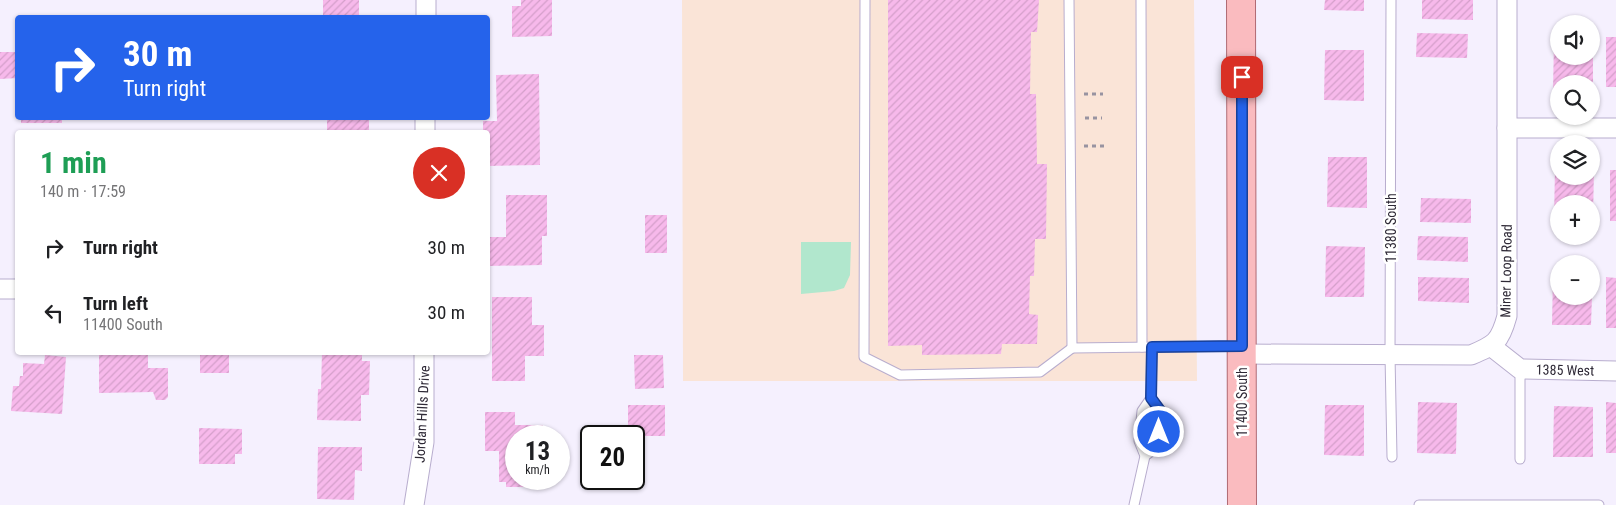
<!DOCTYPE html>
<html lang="en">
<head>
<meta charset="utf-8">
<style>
  :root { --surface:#fff; --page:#f6f6f6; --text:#202124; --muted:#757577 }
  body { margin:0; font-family:"Roboto Condensed",sans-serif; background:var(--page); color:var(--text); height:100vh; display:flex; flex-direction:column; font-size:19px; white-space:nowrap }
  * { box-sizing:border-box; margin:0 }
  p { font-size:16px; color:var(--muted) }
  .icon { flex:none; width:28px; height:28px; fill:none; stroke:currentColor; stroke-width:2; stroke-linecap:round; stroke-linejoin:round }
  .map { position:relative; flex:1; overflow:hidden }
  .side { position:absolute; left:15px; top:130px; width:475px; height:225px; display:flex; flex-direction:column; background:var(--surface); border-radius:5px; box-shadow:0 1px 4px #0004 }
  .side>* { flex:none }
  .hud { position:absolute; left:15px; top:15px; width:475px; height:105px; border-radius:5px; box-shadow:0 1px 4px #0004; background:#2563eb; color:#fff; overflow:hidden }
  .buttons { position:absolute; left:1550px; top:15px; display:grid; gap:10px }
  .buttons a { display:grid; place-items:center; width:50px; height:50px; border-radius:50%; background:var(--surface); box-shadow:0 1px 4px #0004; font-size:25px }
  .speed { position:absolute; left:505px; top:425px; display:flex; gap:10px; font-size:25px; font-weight:700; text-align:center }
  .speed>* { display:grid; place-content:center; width:65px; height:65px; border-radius:50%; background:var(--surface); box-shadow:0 1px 4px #0004; line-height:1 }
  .speed small { font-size:12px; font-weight:400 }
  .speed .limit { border:2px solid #111; border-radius:8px; background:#fff; color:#111 }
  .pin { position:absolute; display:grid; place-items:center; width:42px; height:42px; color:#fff; margin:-21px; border-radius:10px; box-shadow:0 2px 8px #0006 }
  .me { position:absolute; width:55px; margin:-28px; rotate:0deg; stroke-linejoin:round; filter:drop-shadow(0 0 4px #0008) }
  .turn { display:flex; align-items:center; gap:18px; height:105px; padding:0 25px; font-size:22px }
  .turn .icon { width:65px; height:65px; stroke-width:2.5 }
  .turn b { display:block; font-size:35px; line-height:42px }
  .round { display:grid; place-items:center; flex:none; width:52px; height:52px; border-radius:26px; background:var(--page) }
  .head { display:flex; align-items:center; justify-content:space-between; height:85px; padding:0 25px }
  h1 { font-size:30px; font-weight:700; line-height:38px; color:#1e9e55 }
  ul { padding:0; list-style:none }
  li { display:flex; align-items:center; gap:15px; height:65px; padding:0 25px }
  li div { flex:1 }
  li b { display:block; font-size:19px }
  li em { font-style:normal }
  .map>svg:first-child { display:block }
</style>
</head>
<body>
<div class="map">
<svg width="1616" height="505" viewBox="0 0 1616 505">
  <defs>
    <pattern id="building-hatch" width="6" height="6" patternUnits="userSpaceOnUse" patternTransform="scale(1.25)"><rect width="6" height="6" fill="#f7b9eb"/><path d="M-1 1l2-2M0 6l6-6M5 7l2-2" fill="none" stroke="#d49fca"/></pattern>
  </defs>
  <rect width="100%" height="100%" fill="#f5f0fe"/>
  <!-- education -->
  <polygon fill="#fae4d7" points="682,0 1194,0 1197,381 683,381"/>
  <!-- green -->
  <polygon fill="#b1e7cd" points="801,242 851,242 850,275 844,288 834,291 801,294"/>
  <!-- building -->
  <g fill="url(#building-hatch)">
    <rect x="323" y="0" width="36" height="16"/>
    <polygon points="521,0 552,0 552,36 512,37 512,6 521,6"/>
    <polygon points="888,0 1039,0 1037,32 1031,32 1030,94 1036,94 1037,164 1047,164 1046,239 1035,239 1034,276 1030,276 1029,314 1038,315 1037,344 1002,344 1001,354 922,355 922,345 888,346"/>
    <polygon points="1325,0 1364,0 1364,11 1324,10"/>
    <polygon points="1422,0 1473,0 1473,20 1422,19"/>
    <polygon points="1417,33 1468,34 1467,58 1416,57"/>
    <rect x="1606" y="37" width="10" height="50"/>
    <polygon points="1554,40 1559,40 1559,56 1591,56 1591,41 1593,41 1593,84 1559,84 1559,91 1553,91"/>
    <polygon points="1325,50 1364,50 1364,101 1324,100"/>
    <polygon points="0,52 18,52 18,78 0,79"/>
    <polygon points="539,74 540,165 488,166 488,132 483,132 483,121 497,121 496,75"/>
    <rect x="21" y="118" width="41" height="5"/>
    <rect x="327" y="118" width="42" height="13"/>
    <polygon points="1328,157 1367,157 1367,208 1327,207"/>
    <polygon points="1555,168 1559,168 1559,176 1591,176 1591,168 1594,168 1593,219 1591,219 1591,204 1559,204 1559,218 1554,218"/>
    <rect x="1610" y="170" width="6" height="51"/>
    <polygon points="506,195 547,195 547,236 542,236 542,265 488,266 488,237 506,237"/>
    <polygon points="1421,198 1471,199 1471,223 1420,222"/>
    <rect x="645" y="215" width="22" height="38"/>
    <polygon points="1418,236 1468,237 1468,262 1417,260"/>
    <polygon points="1326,246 1365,247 1364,297 1325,297"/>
    <polygon points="1553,274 1559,275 1559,296 1592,296 1591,325 1552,325"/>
    <polygon points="1418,277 1469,278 1469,303 1418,301"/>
    <polygon points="1606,277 1616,278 1616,328 1606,328"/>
    <polygon points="492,297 532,297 532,325 544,325 544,356 525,356 525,381 492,381"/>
    <polygon points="99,352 126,352 126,355 148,355 148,368 168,368 168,397 165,400 156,400 153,392 99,393"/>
    <rect x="200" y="352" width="29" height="21"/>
    <polygon points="322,352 362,352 362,361 370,361 369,395 361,395 361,421 317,420 318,389 321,389"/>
    <polygon points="45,355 66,357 62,414 11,411 13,386 19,386 20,376 23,376 23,363 44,364"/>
    <polygon points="634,355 663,355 664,388 635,389"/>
    <polygon points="1418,402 1457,403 1456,454 1417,453"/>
    <polygon points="1606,402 1616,403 1616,453 1606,453"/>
    <rect x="628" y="405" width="37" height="31"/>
    <polygon points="1325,405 1364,405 1364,456 1324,455"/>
    <polygon points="1554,406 1593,407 1593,457 1553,457"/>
    <polygon points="485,412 515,412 515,425 543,425 543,436 516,436 516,479 537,479 537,481 532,481 532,487 506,487 506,482 499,482 499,451 485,451"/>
    <polygon points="199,428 242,429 242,454 235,454 235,464 199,464"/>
    <polygon points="318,447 362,447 362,471 355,470 354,500 317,499"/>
  </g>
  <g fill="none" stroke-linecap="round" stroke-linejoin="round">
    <defs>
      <g id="lane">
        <polyline points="865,0 864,357 900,375 1040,372 1072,348"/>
        <polyline points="1069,0 1072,348 1239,346"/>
        <polyline points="1141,0 1142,347"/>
        <polyline points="1391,0 1390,355 1392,457"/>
        <polyline points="1520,369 1520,459"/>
        <polyline points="1145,456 1157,447 1162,413 1151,398 1152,347"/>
        <polyline points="1134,505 1145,456 1139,441 1142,411 1151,398"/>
        <polyline points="1419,505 1599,505"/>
      </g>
      <g id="street">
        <polyline points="426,18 426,0"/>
        <polyline points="1507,128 1616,128"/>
        <polyline points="425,132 425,118"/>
        <polyline points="0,289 18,289"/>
        <polyline points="1492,347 1520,369 1616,371"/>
        <path d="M1242 354 1471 355C1495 345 1500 342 1507 316V0"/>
        <polyline points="414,505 424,442 424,352"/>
      </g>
      <polyline id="primary" points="1241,0 1242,505"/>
    </defs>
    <!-- lane casing -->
    <use href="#lane" stroke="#b8adce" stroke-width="11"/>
    <!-- street casing -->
    <use href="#street" stroke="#b8adce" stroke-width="21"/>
    <!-- primary casing -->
    <use href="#primary" stroke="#b06b74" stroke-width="30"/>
    <!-- path -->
    <g stroke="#9893a1" stroke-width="3" stroke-dasharray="4 4" stroke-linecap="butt">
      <polyline points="1084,94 1103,94"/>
      <polyline points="1085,118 1102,118"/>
      <polyline points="1084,146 1105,146"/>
    </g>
    <!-- lane -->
    <use href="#lane" stroke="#fff" stroke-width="9"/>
    <!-- street -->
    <use href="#street" stroke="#fff" stroke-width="19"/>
    <!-- primary -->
    <use href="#primary" stroke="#fabbbf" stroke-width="28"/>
  </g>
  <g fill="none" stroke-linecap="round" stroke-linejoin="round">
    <defs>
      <polyline id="route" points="1159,432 1162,413 1151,398 1152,347 1242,346 1242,77"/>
    </defs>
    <!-- route casing -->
    <use href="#route" stroke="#184099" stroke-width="12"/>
    <!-- route -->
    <use href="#route" stroke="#2563eb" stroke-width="9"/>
  </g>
  <g text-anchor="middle" stroke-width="5" stroke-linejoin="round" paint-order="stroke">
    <!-- street labels -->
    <g font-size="14" fill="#2e2936" stroke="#fff">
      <text transform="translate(1391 228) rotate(-90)" y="5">11380 South</text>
      <text transform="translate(1506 271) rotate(-89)" y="5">Miner Loop Road</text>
      <text transform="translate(1565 370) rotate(1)" y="5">1385 West</text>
      <text transform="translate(1242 402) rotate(-90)" y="5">11400 South</text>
      <text transform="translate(422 414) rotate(-87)" y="5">Jordan Hills Drive</text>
    </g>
  </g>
</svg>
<div class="buttons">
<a><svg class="icon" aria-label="sound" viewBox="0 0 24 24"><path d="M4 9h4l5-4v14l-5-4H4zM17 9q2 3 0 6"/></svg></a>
<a><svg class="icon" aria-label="search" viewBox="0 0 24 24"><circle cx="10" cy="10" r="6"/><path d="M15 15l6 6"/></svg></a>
<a><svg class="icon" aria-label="layers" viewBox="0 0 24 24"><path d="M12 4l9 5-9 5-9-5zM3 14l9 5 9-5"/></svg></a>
<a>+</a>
<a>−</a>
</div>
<div class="speed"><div>13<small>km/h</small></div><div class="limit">20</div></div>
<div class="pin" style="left:1242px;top:77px;background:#d93025"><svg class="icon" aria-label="arrive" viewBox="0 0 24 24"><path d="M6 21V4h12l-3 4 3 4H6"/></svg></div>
<svg class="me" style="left:1159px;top:432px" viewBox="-20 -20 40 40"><circle r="17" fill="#2563eb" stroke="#fff" stroke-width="3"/><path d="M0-11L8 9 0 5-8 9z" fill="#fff"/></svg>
<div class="hud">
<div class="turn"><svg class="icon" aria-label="right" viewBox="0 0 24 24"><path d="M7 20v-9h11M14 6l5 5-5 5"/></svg><div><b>30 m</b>Turn right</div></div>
</div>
<section class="side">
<div class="head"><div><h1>1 min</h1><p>140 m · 17:59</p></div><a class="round" style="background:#d93025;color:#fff"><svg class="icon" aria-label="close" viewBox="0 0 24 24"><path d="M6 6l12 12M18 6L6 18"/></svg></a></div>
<ul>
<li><svg class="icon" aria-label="right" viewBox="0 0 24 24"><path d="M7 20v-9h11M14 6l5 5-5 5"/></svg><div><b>Turn right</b></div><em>30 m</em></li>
<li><svg class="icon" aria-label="left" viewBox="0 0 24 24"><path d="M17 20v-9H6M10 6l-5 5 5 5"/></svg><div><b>Turn left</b><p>11400 South</p></div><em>30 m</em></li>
</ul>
</section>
</div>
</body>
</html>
